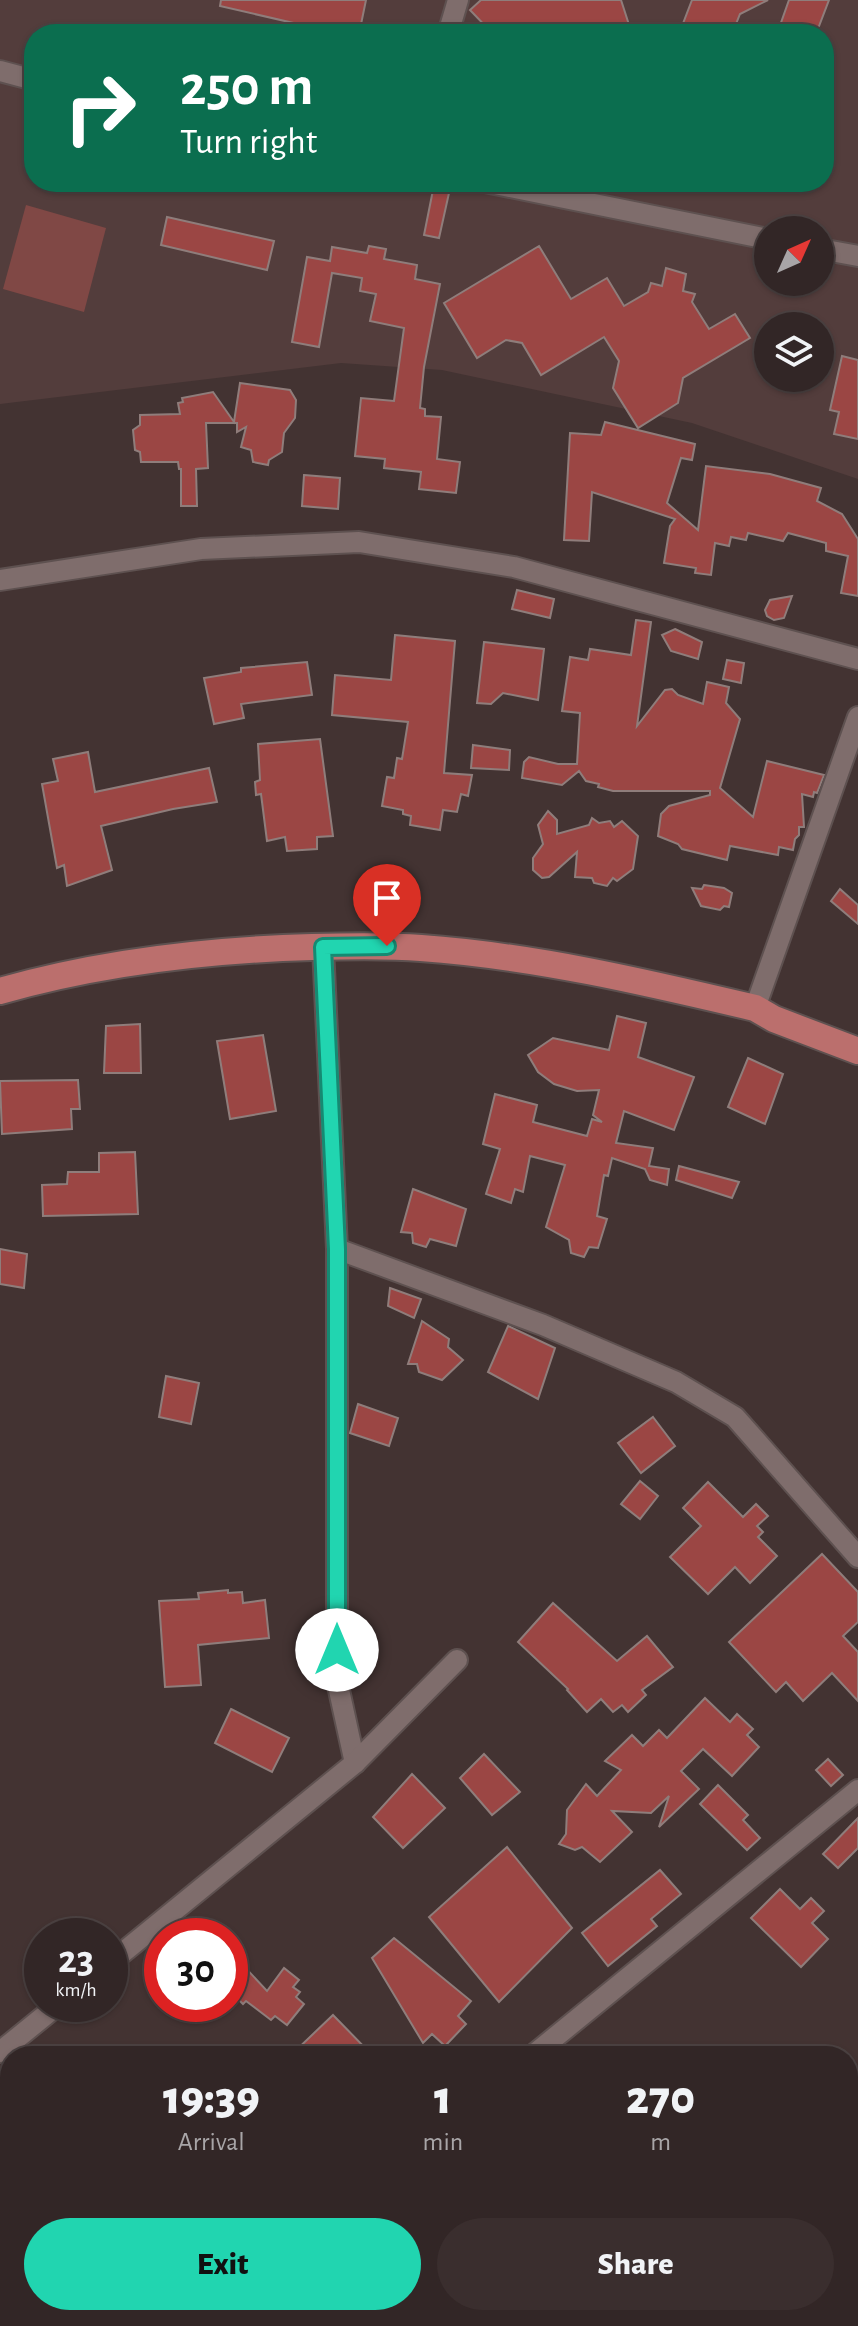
<!DOCTYPE html>
<html lang="en">
<head>
<meta charset="utf-8">
<style>
  :root { --surface:#322626; --page:#3a2e2e; --text:#f1f3f6; --muted:#a8a5a7; --line:#4d4343; --accent:#21d5b0 }
  body { margin:0; font-family:"Alegreya Sans",sans-serif; background:var(--page); color:var(--text); height:100vh; display:flex; flex-direction:column; font-size:30px; white-space:nowrap }
  * { box-sizing:border-box; margin:0 }
  p { font-size:26px; color:var(--muted) }
  .icon { flex:none; width:44px; height:44px; fill:none; stroke:currentColor; stroke-width:2; stroke-linecap:round; stroke-linejoin:round }
  .map { position:relative; flex:1; overflow:hidden }
  .details { position:absolute; left:0px; top:2046px; width:858px; height:280px; display:flex; flex-direction:column; background:var(--surface); border-radius:32px 32px 0 0; box-shadow:0 2px 6px #0004,0 0 0 2px var(--line) }
  .details>* { flex:none }
  .banner { position:absolute; left:24px; top:24px; width:810px; height:168px; border-radius:32px; box-shadow:0 2px 6px #0004,0 0 0 2px var(--line); background:#0b6e4f; color:#fff; overflow:hidden }
  .needle { width:52px; rotate:45deg }
  .buttons { position:absolute; left:754px; top:216px; display:grid; gap:16px }
  .buttons a { display:grid; place-items:center; width:80px; height:80px; border-radius:50%; background:var(--surface); box-shadow:0 2px 6px #0004,0 0 0 2px var(--line); font-size:40px }
  .speed { position:absolute; left:24px; top:1918px; display:flex; gap:16px; font-size:40px; font-weight:700; text-align:center }
  .speed>* { display:grid; place-content:center; width:104px; height:104px; border-radius:50%; background:var(--surface); box-shadow:0 2px 6px #0004,0 0 0 2px var(--line); line-height:1 }
  .speed small { font-size:20px; font-weight:400 }
  .speed .limit { border:12px solid #d22; background:#fff; color:#111 }
  .pin { position:absolute; display:grid; place-items:center; width:68px; height:68px; color:#fff; margin:-82px -34px; border-radius:50% 50% 50% 0; rotate:-45deg; box-shadow:0 0 8px #0007 }
  .pin .icon { rotate:45deg }
  .me { position:absolute; width:88px; margin:-44px; rotate:0deg; stroke-linejoin:round; filter:drop-shadow(0 0 6px #0008) }
  .turn { display:flex; align-items:center; gap:28px; height:168px; padding:0 24px; font-size:36px }
  .turn .icon { width:104px; height:104px; stroke-width:2.5 }
  .turn b { display:block; font-size:56px; line-height:68px }
  .eta { display:flex; justify-content:space-evenly; align-items:center; height:136px; text-align:center }
  .eta b { font-size:48px; font-weight:800; line-height:56px }
  .button { display:flex; gap:16px; margin-top:auto; padding:16px 24px }
  .button a { flex:1; height:92px; border-radius:48px; background:var(--accent); color:#111; font-size:32px; font-weight:800; line-height:92px; text-align:center }
  .button a+a { background:var(--page); color:var(--text) }
  .map>svg:first-child { display:block }
</style>
</head>
<body>
<div class="map">
<svg width="858" height="2326" viewBox="0 0 858 2326">
  <rect width="100%" height="100%" fill="#433332"/>
  <!-- built -->
  <path fill="#533d3c" fill-rule="evenodd" d="M0 0H858V479L692 423 442 370 341 363 0 404ZM34 34H824V182H34ZM768 230H820V282H768ZM768 326H820V378H768Z"/>
  <!-- green -->
  <polygon fill="#804845" points="26,205 106,228 84,312 3,289"/>
  <!-- building -->
  <g fill="#9b4644" stroke="#8f7d7b" stroke-width="2">
    <polygon points="221,0 366,0 359,34 341,34 220,6"/>
    <polygon points="481,0 621,0 632,34 493,34 470,10"/>
    <polygon points="692,0 768,0 740,14 732,34 679,34"/>
    <polygon points="789,0 829,0 816,34 777,34"/>
    <polygon points="433,190 449,193 439,238 424,235"/>
    <polygon points="167,217 274,241 267,270 161,245"/>
    <polygon points="369,246 386,249 384,259 417,265 415,279 440,284 424,367 420,408 425,409 425,416 441,417 437,459 460,462 456,493 419,489 421,472 384,468 385,459 355,456 361,398 394,401 404,328 370,321 376,294 360,291 362,278 332,273 319,347 292,342 307,257 330,261 332,247 367,253"/>
    <polygon points="539,246 571,299 607,278 624,306 648,292 651,283 662,286 666,268 686,274 683,291 695,294 692,302 709,329 735,314 750,338 683,378 678,403 638,428 613,388 619,361 604,337 541,375 522,343 506,340 477,358 444,303"/>
    <polygon points="842,356 858,360 858,439 834,434 839,412 830,410"/>
    <polygon points="240,383 290,390 296,400 295,418 284,433 282,452 269,460 268,465 253,462 251,450 241,447 246,427 237,432 237,423 206,423 208,468 196,469 197,506 181,506 181,469 179,469 178,462 141,462 140,452 135,450 133,430 140,425 140,415 180,414 178,403 183,402 182,398 213,392 234,422"/>
    <polygon points="605,422 695,444 692,460 681,458 667,503 698,530 706,466 770,474 821,488 817,501 842,514 858,539 858,596 841,593 848,556 826,551 826,543 788,533 783,541 748,533 746,540 731,537 729,546 715,543 711,575 695,573 696,568 664,563 670,526 675,519 592,492 589,541 564,540 570,433 601,435"/>
    <polygon points="304,475 340,478 338,509 302,506"/>
    <polygon points="517,590 554,599 550,618 512,609"/>
    <polygon points="792,596 784,618 774,620 767,616 765,610 770,600"/>
    <polygon points="636,620 651,622 637,726 665,690 672,689 678,695 703,704 707,682 729,687 726,703 740,719 720,788 753,817 767,761 824,775 817,793 814,792 813,797 802,794 804,827 799,827 799,835 795,839 793,850 779,847 778,855 730,846 727,860 682,849 678,844 658,836 661,814 669,806 710,795 710,791 613,791 598,787 599,784 586,781 579,771 562,785 522,778 524,762 529,757 558,764 577,764 580,713 562,711 570,657 588,660 590,649 631,655"/>
    <polygon points="675,629 702,642 698,659 671,651 662,635"/>
    <polygon points="395,635 455,641 444,773 472,775 468,796 461,794 457,812 443,810 440,830 410,825 411,816 403,814 403,810 382,806 387,777 394,778 397,758 402,759 408,722 332,715 335,675 391,680"/>
    <polygon points="484,642 544,649 538,700 503,693 491,704 477,703"/>
    <polygon points="727,660 744,663 741,683 723,679"/>
    <polygon points="307,662 312,695 241,704 244,718 214,724 204,678 241,672 241,668"/>
    <polygon points="320,739 333,836 317,837 317,849 287,851 285,837 267,841 261,794 256,795 255,782 260,780 258,744"/>
    <polygon points="473,745 510,750 509,770 471,768"/>
    <polygon points="88,752 95,792 209,768 217,802 173,809 101,826 112,870 67,886 64,865 57,868 42,784 58,781 53,759"/>
    <polygon points="548,811 557,820 557,834 589,825 592,818 599,823 610,821 614,827 622,821 638,836 633,869 617,881 613,878 607,886 594,883 592,878 575,877 577,852 549,877 542,878 533,870 533,858 543,844 538,825"/>
    <polygon points="704,885 724,888 732,893 729,907 724,906 720,910 701,906 692,888 702,889"/>
    <polygon points="840,889 858,905 858,924 831,901"/>
    <polygon points="617,1016 646,1023 638,1057 694,1077 674,1130 624,1111 616,1143 653,1148 649,1166 669,1169 667,1185 650,1180 645,1169 612,1158 608,1176 604,1175 597,1216 607,1219 598,1248 589,1247 584,1257 571,1253 569,1240 546,1227 565,1165 530,1156 523,1192 515,1189 511,1203 486,1194 500,1149 483,1144 495,1094 537,1105 533,1122 587,1136 592,1119 602,1122 593,1115 599,1090 577,1091 554,1084 538,1072 528,1055 553,1038 609,1050"/>
    <polygon points="140,1024 141,1073 104,1073 106,1026"/>
    <polygon points="263,1035 276,1111 230,1119 217,1041"/>
    <polygon points="748,1058 783,1074 765,1124 728,1107"/>
    <polygon points="78,1080 80,1109 71,1109 72,1129 2,1134 0,1081"/>
    <polygon points="135,1152 138,1214 43,1216 42,1185 67,1184 68,1172 99,1172 99,1153"/>
    <polygon points="679,1166 739,1182 732,1198 676,1180"/>
    <polygon points="413,1189 466,1209 456,1246 430,1239 426,1247 413,1243 412,1233 401,1232"/>
    <polygon points="0,1249 27,1254 24,1288 0,1284"/>
    <polygon points="390,1288 421,1299 414,1318 388,1306"/>
    <polygon points="422,1321 449,1339 448,1347 463,1360 442,1380 419,1372 417,1364 408,1364"/>
    <polygon points="508,1326 555,1348 538,1399 488,1372"/>
    <polygon points="166,1376 199,1383 191,1424 159,1417"/>
    <polygon points="358,1404 398,1418 389,1446 350,1433"/>
    <polygon points="653,1417 675,1446 641,1473 618,1443"/>
    <polygon points="640,1481 658,1496 640,1519 621,1504"/>
    <polygon points="708,1482 743,1517 756,1504 768,1516 757,1526 763,1532 758,1537 777,1556 750,1583 735,1567 708,1594 670,1557 701,1526 683,1508"/>
    <polygon points="822,1554 858,1592 858,1622 843,1636 858,1652 858,1701 832,1673 803,1701 786,1682 776,1692 729,1642"/>
    <polygon points="228,1590 228,1593 242,1592 243,1603 265,1600 269,1638 198,1645 201,1685 165,1687 159,1601 199,1599 198,1593"/>
    <polygon points="553,1603 617,1661 647,1636 673,1667 642,1690 646,1695 628,1712 622,1705 613,1712 601,1699 587,1712 567,1690 568,1689 518,1642"/>
    <polygon points="705,1698 730,1722 737,1714 753,1729 747,1735 759,1747 732,1776 703,1749 681,1771 699,1789 659,1827 669,1796 651,1813 612,1811 632,1832 600,1862 582,1847 575,1850 559,1844 566,1834 567,1810 586,1784 597,1796 621,1770 605,1761 632,1735 643,1746 659,1730 667,1738"/>
    <polygon points="231,1709 289,1738 272,1772 215,1743"/>
    <polygon points="484,1754 520,1792 492,1815 460,1778"/>
    <polygon points="828,1759 843,1775 831,1786 816,1770"/>
    <polygon points="412,1774 445,1808 403,1848 373,1817"/>
    <polygon points="718,1785 748,1815 743,1820 760,1838 747,1850 700,1804"/>
    <polygon points="858,1818 858,1848 838,1868 823,1854"/>
    <polygon points="507,1847 572,1928 499,2002 429,1917"/>
    <polygon points="660,1870 681,1894 651,1919 657,1926 608,1966 582,1933"/>
    <polygon points="780,1889 800,1909 811,1898 824,1911 812,1923 828,1939 801,1967 751,1918"/>
    <polygon points="394,1938 471,2001 458,2016 466,2024 445,2046 432,2034 423,2043 372,1958"/>
    <polygon points="230,1951 267,1991 284,1968 299,1980 293,1987 300,1992 296,1997 304,2004 287,2025 275,2016 271,2020 246,2001 243,2004 230,1991"/>
    <polygon points="333,2015 373,2056 290,2056"/>
  </g>
  <g fill="none" stroke-linecap="round" stroke-linejoin="round">
    <defs>
      <g id="minor">
        <polyline points="448,34 458,0"/>
        <polyline points="0,71 34,80"/>
        <polyline points="485,182 768,239"/>
        <polyline points="820,249 858,256"/>
        <polyline points="0,580 201,549 359,542 514,567 858,659"/>
        <polyline points="323,947 337,1249 337,1681 355,1763"/>
        <polyline points="755,1008 858,717"/>
        <polyline points="337,1249 543,1325 676,1382 735,1417 858,1557"/>
        <polyline points="110,1963 355,1763 457,1660"/>
        <polyline points="0,2052 59,2004"/>
        <polyline points="532,2056 858,1790"/>
        <polyline points="0,2173 10,2188"/>
        <polyline points="98,2316 105,2326"/>
        <polyline points="212,2326 223,2316"/>
      </g>
      <path id="major" d="M0 991C102 962 206 950 312 947 348 946 385 945 421 948 534 956 645 982 755 1008L774 1019 858 1051"/>
    </defs>
    <!-- minor casing -->
    <use href="#minor" stroke="#5e5150" stroke-width="24"/>
    <!-- major casing -->
    <use href="#major" stroke="#5e5150" stroke-width="30"/>
    <!-- minor -->
    <use href="#minor" stroke="#7f6d6c" stroke-width="20"/>
    <!-- major -->
    <use href="#major" stroke="#bb6f6d" stroke-width="26"/>
  </g>
  <g fill="none" stroke-linecap="round" stroke-linejoin="round">
    <defs>
      <polyline id="route" points="337,1650 337,1249 323,947 387,946"/>
    </defs>
    <!-- route casing -->
    <use href="#route" stroke="#158a72" stroke-width="20"/>
    <!-- route -->
    <use href="#route" stroke="#21d5b0" stroke-width="14"/>
  </g>
</svg>
<div class="buttons">
<a><svg class="needle" viewBox="-14 -14 28 28"><path d="M0-13l5 13h-10z" fill="#e53935"/><path d="M0 13l5-13h-10z" fill="#a8a5a7"/></svg></a>
<a><svg class="icon" aria-label="layers" viewBox="0 0 24 24"><path d="M12 4l9 5-9 5-9-5zM3 14l9 5 9-5"/></svg></a>
</div>
<div class="speed"><div>23<small>km/h</small></div><div class="limit">30</div></div>
<div class="pin" style="left:387px;top:946px;background:#d93025"><svg class="icon" aria-label="arrive" viewBox="0 0 24 24"><path d="M6 21V4h12l-3 4 3 4H6"/></svg></div>
<svg class="me" style="left:337px;top:1650px" viewBox="-20 -20 40 40"><circle r="19" fill="#fff"/><path d="M0-13L10 11 0 6-10 11z" fill="#21d5b0"/></svg>
<div class="banner">
<div class="turn"><svg class="icon" aria-label="right" viewBox="0 0 24 24"><path d="M7 20v-9h11M14 6l5 5-5 5"/></svg><div><b>250 m</b>Turn right</div></div>
</div>
<section class="details">
<div class="eta">
<div><b>19:39</b><p>Arrival</p></div>
<div><b>1</b><p>min</p></div>
<div><b>270</b><p>m</p></div>
</div>
<div class="button"><a>Exit</a><a>Share</a></div>
</section>
</div>
</body>
</html>
